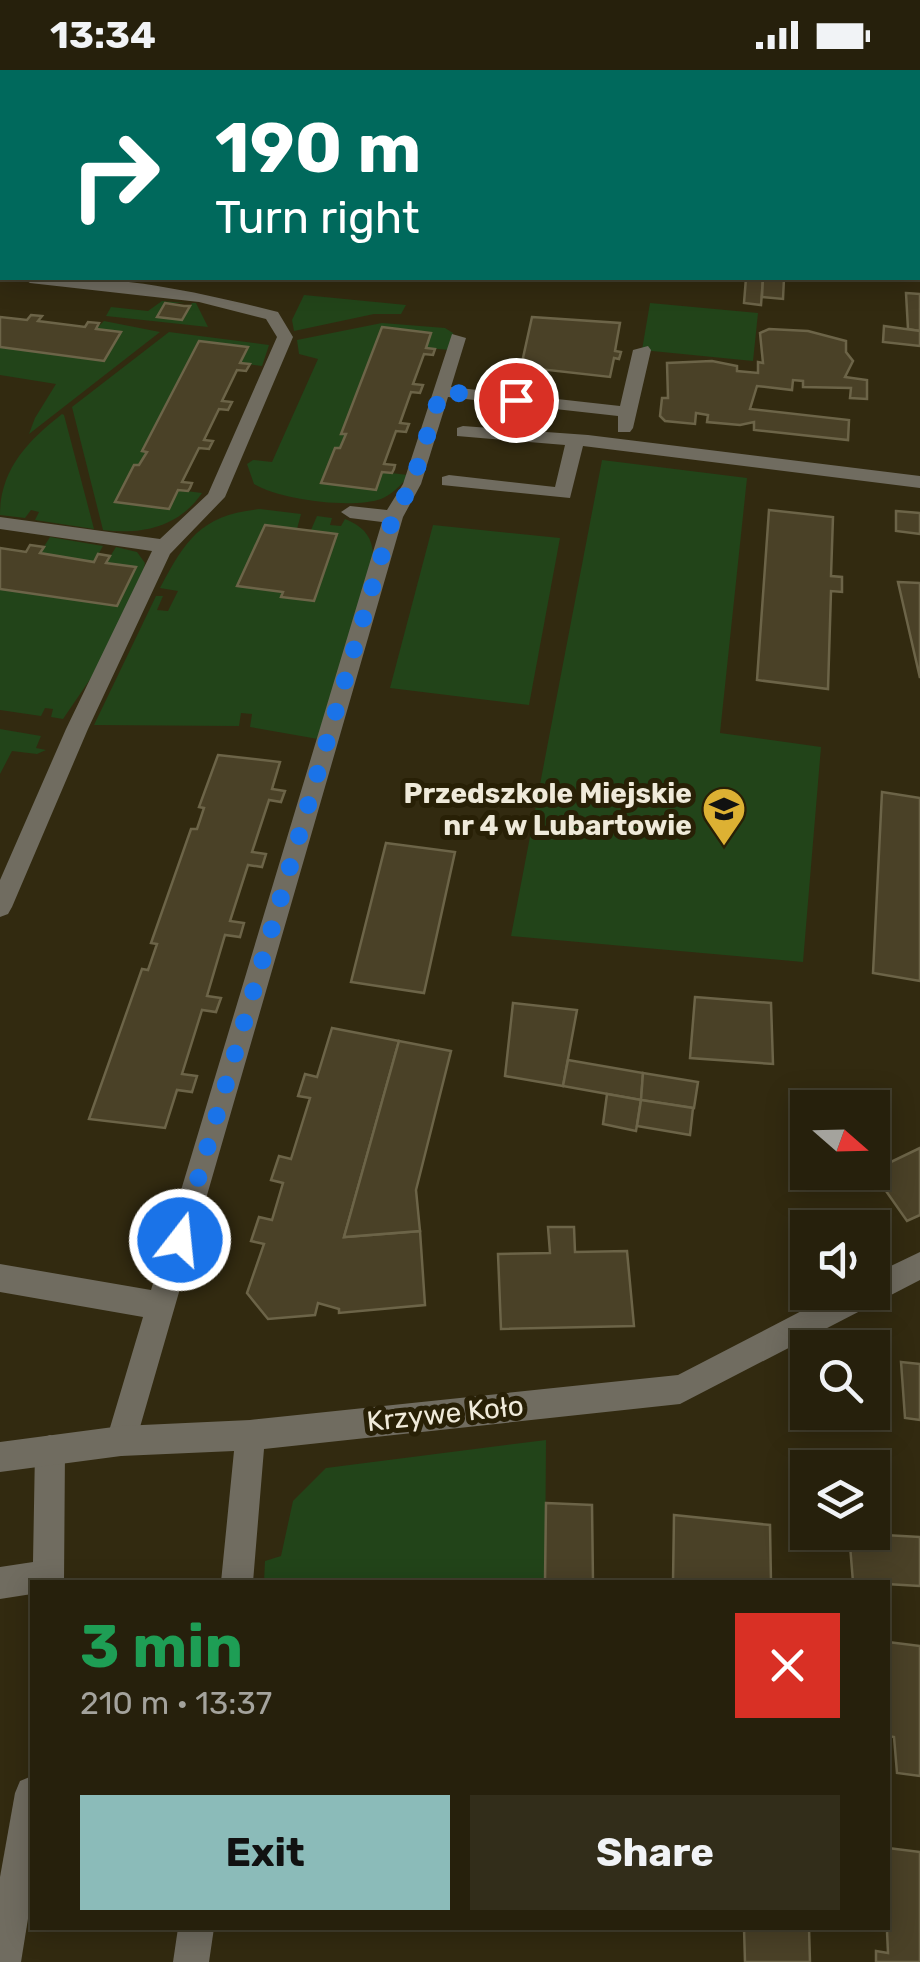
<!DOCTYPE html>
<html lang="en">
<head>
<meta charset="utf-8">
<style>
  :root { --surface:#26200c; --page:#322d1a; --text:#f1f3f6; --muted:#a4a39d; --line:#423e2d; --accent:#8bbbb9 }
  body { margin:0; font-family:Rubik,sans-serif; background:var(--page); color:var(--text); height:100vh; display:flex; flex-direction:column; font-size:38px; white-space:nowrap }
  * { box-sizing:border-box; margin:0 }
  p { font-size:32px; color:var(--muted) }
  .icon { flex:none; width:55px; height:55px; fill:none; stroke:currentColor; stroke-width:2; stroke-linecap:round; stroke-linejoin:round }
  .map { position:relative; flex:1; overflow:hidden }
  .drawer { position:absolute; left:30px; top:1510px; width:860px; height:350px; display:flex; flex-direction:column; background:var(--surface); border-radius:0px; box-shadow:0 5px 25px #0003,0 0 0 2px var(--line) }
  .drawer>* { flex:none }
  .guide { position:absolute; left:0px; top:0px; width:920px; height:210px; box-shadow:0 5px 25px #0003,0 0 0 2px var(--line); background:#00695c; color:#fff; overflow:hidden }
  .needle { width:65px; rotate:110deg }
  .controls { position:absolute; left:790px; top:1020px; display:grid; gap:20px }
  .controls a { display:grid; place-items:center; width:100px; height:100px; border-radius:0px; background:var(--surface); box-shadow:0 5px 25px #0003,0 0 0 2px var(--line); font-size:50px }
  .pin { position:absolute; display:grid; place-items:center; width:85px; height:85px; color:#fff; margin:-42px; border:5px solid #fff; border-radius:50%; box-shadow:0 2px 10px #0007 }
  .me { position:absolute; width:110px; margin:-55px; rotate:16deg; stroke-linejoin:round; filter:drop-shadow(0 0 8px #0008) }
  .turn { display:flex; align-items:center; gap:35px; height:210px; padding:0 50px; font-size:45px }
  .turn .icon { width:130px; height:130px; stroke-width:2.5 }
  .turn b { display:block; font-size:70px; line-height:85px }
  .round { display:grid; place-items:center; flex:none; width:105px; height:105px; border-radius:0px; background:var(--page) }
  .head { display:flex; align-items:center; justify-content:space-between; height:170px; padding:0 50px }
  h1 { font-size:60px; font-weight:700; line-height:75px; color:#1e9e55 }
  .button { display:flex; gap:20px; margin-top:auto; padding:20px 50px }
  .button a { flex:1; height:115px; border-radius:0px; background:var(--accent); color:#111; font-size:40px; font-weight:700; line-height:115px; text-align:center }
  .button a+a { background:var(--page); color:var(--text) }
  .status { display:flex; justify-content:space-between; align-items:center; height:70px; padding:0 50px; background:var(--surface); direction:ltr }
  .status svg { height:28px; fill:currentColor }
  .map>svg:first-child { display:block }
</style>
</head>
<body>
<div class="status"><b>13:34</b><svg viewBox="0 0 49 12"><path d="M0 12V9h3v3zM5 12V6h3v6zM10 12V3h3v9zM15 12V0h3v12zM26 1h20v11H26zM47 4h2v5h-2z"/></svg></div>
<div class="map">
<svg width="920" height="1892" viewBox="0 0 920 1892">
  <rect width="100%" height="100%" fill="#322a10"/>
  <!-- green -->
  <g fill="#224419">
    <polygon points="304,225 406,235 401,244 374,244 294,261 292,250"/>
    <polygon points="162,231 186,233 165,233 182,250 192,233 196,233 208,257 106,246 111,237 148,241"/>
    <polygon points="650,233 758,243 753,291 642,280"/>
    <polygon points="104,251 160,262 29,364 35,348 56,314 0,305 0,277 104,291 121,262 96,259"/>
    <path d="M382 253 445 258 453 263 450 280 426 278 430 262 382 257 341 363 346 364 340 378H335L322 413 375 420 382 402 408 405 406 409C399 417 391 425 381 429 352 439 280 430 254 414L247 394 253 390 272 392 318 289 299 284 297 270Z"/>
    <path d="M169 262 269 275 262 296 240 293 247 278 199 272 142 380 147 382 139 395H134L115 431 169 439 178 420 202 423C179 457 142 465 103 460L72 337Z"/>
    <path d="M62 344 64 345 94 459 35 450 39 442 31 440 25 448 0 445C0 399 28 371 62 344Z"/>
    <polygon points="602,390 747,408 720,663 821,677 803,892 511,866"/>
    <path d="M260 439 301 444 297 459 311 460 317 446 332 448 330 455 341 456 345 449C362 456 372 465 373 484L318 669 250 657 252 644 241 643 239 656 94 655 156 526H163L157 540 168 541 178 521 160 518C186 469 201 445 260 439Z"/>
    <polygon points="433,455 560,468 529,635 390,618"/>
    <polygon points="50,467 103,476 94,492 40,483"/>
    <polygon points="116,477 137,482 145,493 143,503 95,602 63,649 51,647 53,639 45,638 41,646 0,640 0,519 117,536 136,498 106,493"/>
    <polygon points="0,659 41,666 36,678 46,680 37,684 12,681 0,704"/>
    <polygon points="546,1370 545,1512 264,1512 265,1491 281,1486 293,1431 326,1398"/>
  </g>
  <!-- building -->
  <g fill="#4a4127" stroke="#6c6448" stroke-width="2.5">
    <rect x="653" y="0" width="184" height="2"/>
    <polygon points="746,208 763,208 761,235 744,233"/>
    <polygon points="763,208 784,208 783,229 762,227"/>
    <polygon points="906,223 920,224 920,261 908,259"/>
    <polygon points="165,233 184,236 190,236 182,250 157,247"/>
    <polygon points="31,245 42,246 38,251 85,257 88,252 99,253 96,259 121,262 104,291 0,277 0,247 27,250"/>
    <polygon points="532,247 620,253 615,281 621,282 619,289 614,288 610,307 521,297"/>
    <polygon points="884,256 920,261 920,276 883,272"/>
    <polygon points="382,257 431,263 426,278 435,279 433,285 424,284 413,314 423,315 420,323 411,322 400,353 409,354 406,362 396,361 384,394 395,395 394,399 392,403 382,402 376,420 321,413 335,378 340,378 346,364 341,364"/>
    <polygon points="769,259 808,261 846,271 846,282 853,291 845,307 867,310 867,329 850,328 851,318 803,317 803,311 793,310 792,320 757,316 750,339 849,350 848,370 754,360 754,352 740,355 707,352 708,345 696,343 695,354 665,351 660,346 662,328 668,328 667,293 712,291 737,296 737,301 758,303 758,292 763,293 760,263"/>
    <polygon points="199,271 248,277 240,293 250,294 246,301 237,300 222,331 232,332 228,340 219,339 204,370 213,371 209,379 199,378 182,412 192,413 190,418 188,421 178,420 169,439 115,432 134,395 139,395 147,382 142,381"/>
    <polygon points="769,440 833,447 831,506 842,507 842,522 831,521 828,619 757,610"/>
    <polygon points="896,441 920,443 920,464 896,461"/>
    <polygon points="265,455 337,464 314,531 281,527 283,522 237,516"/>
    <polygon points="30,475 44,477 40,483 94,492 98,484 110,486 106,493 136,497 117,536 0,519 0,478 26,482"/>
    <polygon points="898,512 920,513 920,608"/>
    <polygon points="218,685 280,692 272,719 285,721 281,732 269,730 252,782 266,784 262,797 248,795 230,851 244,853 240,867 225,865 207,926 221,928 216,942 202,940 182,1004 197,1006 192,1022 177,1020 165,1058 89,1049 142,899 148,900 157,874 151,873 191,759 197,759 204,738 199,737"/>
    <polygon points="882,722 920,728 920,911 873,903"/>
    <polygon points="386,773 455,782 424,923 351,912"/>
    <polygon points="695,927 771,933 773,994 690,988"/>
    <polygon points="513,933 577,940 563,1016 505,1006"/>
    <polygon points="332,958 399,971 344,1167 420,1161 425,1235 339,1243 339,1239 318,1233 315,1245 268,1249 247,1223 264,1174 251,1171 259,1147 272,1150 283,1113 271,1110 279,1086 291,1089 310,1028 298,1026 305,1004 317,1007"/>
    <polygon points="399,971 451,981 416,1120 420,1161 344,1167"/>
    <polygon points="568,990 643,1003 641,1030 563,1016"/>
    <polygon points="643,1003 698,1012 694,1038 641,1030"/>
    <polygon points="607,1024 641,1030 636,1061 603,1054"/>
    <polygon points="641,1030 693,1038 690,1065 637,1056"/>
    <polygon points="920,1078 920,1145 907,1151 872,1101"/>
    <polygon points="548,1157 574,1157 575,1182 627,1181 634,1256 501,1259 498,1184 550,1183"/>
    <polygon points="901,1292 920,1294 920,1350 905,1348"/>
    <polygon points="546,1433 592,1435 593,1512 545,1512"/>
    <polygon points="674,1445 770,1455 771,1512 673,1512"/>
    <polygon points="849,1463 920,1467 920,1516 853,1512"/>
    <polygon points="888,1572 920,1576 920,1706 897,1703 894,1667 888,1666"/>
    <polygon points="888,1778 920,1782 920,1892 876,1892 876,1881 888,1883 887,1861 874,1858 888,1858"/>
    <polygon points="744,1858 809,1858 810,1892 745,1892"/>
  </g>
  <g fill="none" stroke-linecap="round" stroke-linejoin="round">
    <!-- service -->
    <g fill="#706c60" fill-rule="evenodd">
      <rect x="635" y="0" width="14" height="2"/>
      <rect x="851" y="0" width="14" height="2"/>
      <rect x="0" y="177" width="2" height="10"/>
      <path d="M22 208C107 202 196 221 278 242L293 267 225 427 170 484 88 659 12 837 8 844 0 847V810L66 659 152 481 0 459V447L160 469 208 424 277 267 266 249 199 232 30 213Z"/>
      <polygon points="452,264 466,268 451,317 620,336 633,280 648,276 651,280 633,358 630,362 618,362 618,346 448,327 421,414 403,447 136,1371 132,1382 121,1386 110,1382 106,1371 143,1247 0,1222 0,1194 151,1220 382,452 350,448 341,442 350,436 387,440 403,414"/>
      <polygon points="463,356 588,365 920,406 920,418 583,376 570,428 442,415 442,407 449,405 555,417 565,375 457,366 457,358"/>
      <polygon points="50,1365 61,1369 65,1380 64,1512 32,1512 32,1524 0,1529 0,1497 33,1492 35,1380 39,1369"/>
      <polygon points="32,1706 32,1824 21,1892 0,1892 0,1807 15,1723 20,1711"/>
    </g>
    <!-- minor -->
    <g fill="#706c60" fill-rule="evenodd">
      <polygon points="920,1182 920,1210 680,1334 264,1379 253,1512 221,1512 234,1381 121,1386 0,1402 0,1372 121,1356 250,1350 678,1305 838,1222 872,1222 872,1205"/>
      <polygon points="178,1858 214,1858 209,1892 173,1892"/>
    </g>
    <!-- tertiary -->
    <rect fill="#706c60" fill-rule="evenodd" x="547" y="0" width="14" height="2"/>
    <!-- secondary -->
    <g fill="#97917e" fill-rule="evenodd">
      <polygon points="43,0 82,0 84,2 45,2"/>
      <polygon points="918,135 920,136 920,146 918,145"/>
    </g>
  </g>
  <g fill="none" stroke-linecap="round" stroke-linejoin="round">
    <!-- route -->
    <polyline stroke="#1a73e8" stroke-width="18" stroke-dasharray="0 32.4" points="180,1170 393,447 412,414 441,321 516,330"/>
  </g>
  <!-- icons -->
  <defs>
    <symbol id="school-pin" viewBox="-11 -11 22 30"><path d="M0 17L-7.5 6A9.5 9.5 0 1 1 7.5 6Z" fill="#ddb133" stroke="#282006"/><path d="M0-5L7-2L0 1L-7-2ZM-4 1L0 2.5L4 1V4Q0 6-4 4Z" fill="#111"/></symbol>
  </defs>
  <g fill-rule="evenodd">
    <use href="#school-pin" x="699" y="714" width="50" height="68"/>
  </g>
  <g text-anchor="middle" stroke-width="10" stroke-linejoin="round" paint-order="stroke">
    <!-- poi labels -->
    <g font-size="28" font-weight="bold" fill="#efeada" stroke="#282006" text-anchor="end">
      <text x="692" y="733">Przedszkole Miejskie<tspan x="692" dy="32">nr 4 w Lubartowie</tspan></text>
    </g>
    <!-- street labels -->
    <g font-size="28" fill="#efeada" stroke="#282006">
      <text transform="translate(445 1343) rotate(-6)" y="10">Krzywe Koło</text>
    </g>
  </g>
</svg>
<div class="controls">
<a><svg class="needle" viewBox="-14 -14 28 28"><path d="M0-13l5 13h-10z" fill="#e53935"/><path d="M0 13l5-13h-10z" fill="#a4a39d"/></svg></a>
<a><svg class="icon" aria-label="sound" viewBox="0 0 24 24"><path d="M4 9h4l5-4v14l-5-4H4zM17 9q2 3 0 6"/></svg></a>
<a><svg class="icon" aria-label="search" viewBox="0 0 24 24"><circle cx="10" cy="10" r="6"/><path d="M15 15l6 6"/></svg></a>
<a><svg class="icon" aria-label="layers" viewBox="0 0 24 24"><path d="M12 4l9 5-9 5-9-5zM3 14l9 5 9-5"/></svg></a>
</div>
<div class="pin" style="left:516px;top:330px;background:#d93025"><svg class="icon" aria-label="arrive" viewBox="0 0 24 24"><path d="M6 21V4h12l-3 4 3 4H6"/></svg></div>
<svg class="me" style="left:180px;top:1170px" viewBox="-20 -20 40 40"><circle r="17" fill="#1a73e8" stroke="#fff" stroke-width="3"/><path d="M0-11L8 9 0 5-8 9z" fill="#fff"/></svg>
<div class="guide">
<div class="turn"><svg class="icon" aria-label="right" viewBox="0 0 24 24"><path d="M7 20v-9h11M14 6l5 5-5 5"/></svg><div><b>190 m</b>Turn right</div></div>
</div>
<section class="drawer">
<div class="head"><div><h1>3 min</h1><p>210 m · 13:37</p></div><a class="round" style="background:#d93025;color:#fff"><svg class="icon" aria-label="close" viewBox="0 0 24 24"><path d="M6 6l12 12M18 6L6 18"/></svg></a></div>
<div class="button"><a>Exit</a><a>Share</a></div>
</section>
</div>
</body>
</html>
